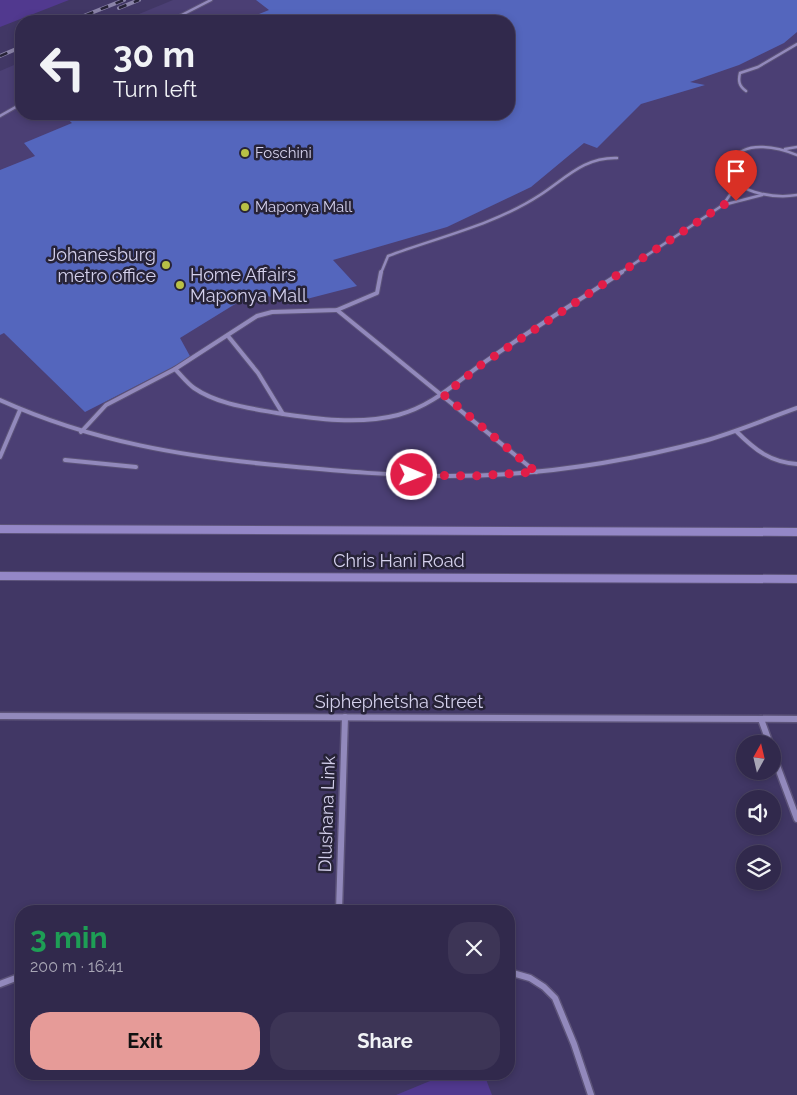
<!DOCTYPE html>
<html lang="en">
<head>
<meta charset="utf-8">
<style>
  :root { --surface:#31294c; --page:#3d3556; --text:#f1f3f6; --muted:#a8a6b5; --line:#4c4564; --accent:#e69b98 }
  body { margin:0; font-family:Raleway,sans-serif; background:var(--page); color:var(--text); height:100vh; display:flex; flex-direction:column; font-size:19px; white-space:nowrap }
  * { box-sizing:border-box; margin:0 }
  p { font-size:16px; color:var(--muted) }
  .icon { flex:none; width:28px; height:28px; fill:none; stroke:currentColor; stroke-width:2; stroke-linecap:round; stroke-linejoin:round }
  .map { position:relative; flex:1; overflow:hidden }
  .sheet { position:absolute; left:15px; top:905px; width:500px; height:175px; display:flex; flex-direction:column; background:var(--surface); border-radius:20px; box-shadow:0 2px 8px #0003,0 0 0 1px var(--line) }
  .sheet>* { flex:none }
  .banner { position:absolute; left:15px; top:15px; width:500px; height:105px; border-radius:20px; box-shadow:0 2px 8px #0003,0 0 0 1px var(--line); background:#31294c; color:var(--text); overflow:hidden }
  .needle { width:32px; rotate:8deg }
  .fabs { position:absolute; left:736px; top:735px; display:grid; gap:10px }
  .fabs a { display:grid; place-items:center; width:45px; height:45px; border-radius:50%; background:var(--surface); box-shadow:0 2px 8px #0003,0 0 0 1px var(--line); font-size:25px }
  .pin { position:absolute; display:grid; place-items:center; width:42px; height:42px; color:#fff; margin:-51px -21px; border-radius:50% 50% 50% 0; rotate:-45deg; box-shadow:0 0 5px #0007 }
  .pin .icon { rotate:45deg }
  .me { position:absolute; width:55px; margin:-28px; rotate:91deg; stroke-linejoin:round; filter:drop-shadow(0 0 4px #0008) }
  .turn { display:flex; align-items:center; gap:18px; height:105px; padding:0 15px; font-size:22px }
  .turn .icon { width:65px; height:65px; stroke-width:2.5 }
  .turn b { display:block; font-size:35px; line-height:42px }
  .round { display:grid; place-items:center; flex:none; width:52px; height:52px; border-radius:20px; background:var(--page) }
  .summary { display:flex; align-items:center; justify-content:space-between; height:85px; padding:0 15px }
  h1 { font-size:30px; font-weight:700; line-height:38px; color:#1e9e55 }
  .action { display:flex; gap:10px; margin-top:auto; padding:10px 15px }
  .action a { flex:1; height:58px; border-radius:20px; background:var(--accent); color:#111; font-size:20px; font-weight:700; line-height:58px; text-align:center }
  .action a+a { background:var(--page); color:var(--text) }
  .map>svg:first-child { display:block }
</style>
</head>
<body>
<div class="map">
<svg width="797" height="1095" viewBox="0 0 797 1095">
  <rect width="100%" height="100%" fill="#413765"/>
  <!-- built -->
  <polygon fill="#4b3f74" points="173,0 797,0 797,528 0,526 0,71 21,62 21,114 509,114 509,21 122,21"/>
  <!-- green -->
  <g fill="#51398f">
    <polygon points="0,0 69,0 0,27"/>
    <polygon points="447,1074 484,1074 492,1095 396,1095"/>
  </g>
  <!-- building -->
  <polygon fill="#5466bd" points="256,0 797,0 797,32 784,43 739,65 690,82 705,85 641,104 597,148 584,143 531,187 447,227 333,260 357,286 295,302 253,293 180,338 191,358 85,412 4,333 0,335 0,170 35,156 24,143 72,123 62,114 509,114 509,21 242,21 269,10"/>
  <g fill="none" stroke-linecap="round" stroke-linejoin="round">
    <defs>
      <g id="service-far1">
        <polyline points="170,21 211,0"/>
        <path d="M746 91C739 86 738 81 740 73L758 67 797 44"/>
        <polyline points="0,116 21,104"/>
        <polyline points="785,149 797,147"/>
        <path d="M797 155C780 148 745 139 733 160 730 164 729 170 731 174 739 195 779 198 797 195"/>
        <polyline points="723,205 738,183"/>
        <path d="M381 273 388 256C439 237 494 225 540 195 566 178 584 157 617 158"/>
        <polyline points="620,273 723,205 762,195"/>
      </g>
      <g id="service">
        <polyline points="337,310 536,472"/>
        <polyline points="228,336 258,373 283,414"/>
        <path d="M175 369C181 375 187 383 194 388 217 404 249 408 277 413 316 419 359 425 398 415 432 406 454 384 482 364 527 332 575 303 622 272"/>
        <path d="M0 400C93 442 185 457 286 466 340 471 395 476 449 476 535 476 621 463 704 441 736 432 766 419 797 408"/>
        <path d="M736 431C755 450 770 462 797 464"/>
        <polyline points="81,432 106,405 175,369 257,316 272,312 337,310 377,293 381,272"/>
        <polyline points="0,457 20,410"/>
        <polyline points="65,460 136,467"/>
      </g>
      <g id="minor">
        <polyline points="0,716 797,719"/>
        <polyline points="761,719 770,744"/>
        <polyline points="772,752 797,819"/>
        <polyline points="339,911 345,717"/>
        <polyline points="509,972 530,978 544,987 555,998 574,1044 591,1095"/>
        <polyline points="0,984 21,976"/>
      </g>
      <g id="secondary">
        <polygon points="0,525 797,528 797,536 0,533"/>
        <polygon points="0,572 797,575 797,583 0,580"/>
      </g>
    </defs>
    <!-- service-far1 casing -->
    <use href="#service-far1" stroke="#5c5379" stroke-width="4.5"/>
    <!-- service casing -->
    <use href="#service" stroke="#5c5379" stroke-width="6"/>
    <!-- minor casing -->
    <use href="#minor" stroke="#5c5379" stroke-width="9"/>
    <!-- secondary casing -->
    <use href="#secondary" stroke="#5c5379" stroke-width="2"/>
    <!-- service-far1 -->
    <use href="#service-far1" stroke="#9289bc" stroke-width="2.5"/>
    <!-- service -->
    <use href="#service" stroke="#9289bc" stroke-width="4"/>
    <!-- minor -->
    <use href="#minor" stroke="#9289bc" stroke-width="6"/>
    <!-- secondary -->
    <use href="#secondary" fill="#9487c7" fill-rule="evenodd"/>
    <defs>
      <g id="rail">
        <polyline points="119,8 139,0"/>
        <polyline points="71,21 124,0"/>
        <polyline points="0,56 21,47"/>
      </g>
    </defs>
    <!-- rail casing -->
    <use href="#rail" stroke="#8a83a8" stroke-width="4"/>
    <!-- rail -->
    <use href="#rail" stroke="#272338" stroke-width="2.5" stroke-dasharray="8" stroke-linecap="butt"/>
  </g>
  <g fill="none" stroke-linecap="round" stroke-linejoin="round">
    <!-- route -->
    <polyline stroke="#e11d48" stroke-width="9" stroke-dasharray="0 16.2" points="412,475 474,476 536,472 444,395 481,365 723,205 736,201"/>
  </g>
  <!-- markers -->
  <g fill="#b9c046" stroke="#272338" stroke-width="2">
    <circle cx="245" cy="153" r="5"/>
    <circle cx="245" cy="207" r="5"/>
    <circle cx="166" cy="265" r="5"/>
    <circle cx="180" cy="285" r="5"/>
  </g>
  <g text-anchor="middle" stroke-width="5" stroke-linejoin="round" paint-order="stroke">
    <!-- far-poi labels -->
    <g font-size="15" fill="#d4d0ec" stroke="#272338" text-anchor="start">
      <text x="255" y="158">Foschini</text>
      <text x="255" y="212">Maponya Mall</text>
    </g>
    <!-- poi labels -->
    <g font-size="18" fill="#d4d0ec" stroke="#272338" text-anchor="end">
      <text x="156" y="261">Johanesburg<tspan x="156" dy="21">metro office</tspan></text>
      <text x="190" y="281" text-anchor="start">Home Affairs<tspan x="190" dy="21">Maponya Mall</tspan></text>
    </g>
    <!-- street labels -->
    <g font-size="18" fill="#d4d0ec" stroke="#272338">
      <text x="399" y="567">Chris Hani Road</text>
      <text x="399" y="708">Siphephetsha Street</text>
      <text transform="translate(327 814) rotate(-88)" y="6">Dlushana Link</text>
    </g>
  </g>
</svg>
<div class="fabs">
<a><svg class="needle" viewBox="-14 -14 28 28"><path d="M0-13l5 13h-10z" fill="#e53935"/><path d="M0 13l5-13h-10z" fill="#a8a6b5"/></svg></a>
<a><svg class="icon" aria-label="sound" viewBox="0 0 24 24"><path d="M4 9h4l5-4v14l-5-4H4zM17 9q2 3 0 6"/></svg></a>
<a><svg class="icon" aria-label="layers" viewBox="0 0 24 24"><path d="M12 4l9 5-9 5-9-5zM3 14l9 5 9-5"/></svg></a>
</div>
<div class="pin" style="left:736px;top:201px;background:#d93025"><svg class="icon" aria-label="arrive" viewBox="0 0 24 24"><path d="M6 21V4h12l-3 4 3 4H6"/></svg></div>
<svg class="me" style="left:412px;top:475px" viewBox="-20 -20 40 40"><circle r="17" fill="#e11d48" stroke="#fff" stroke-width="3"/><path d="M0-11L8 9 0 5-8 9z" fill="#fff"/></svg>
<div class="banner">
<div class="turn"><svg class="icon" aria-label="left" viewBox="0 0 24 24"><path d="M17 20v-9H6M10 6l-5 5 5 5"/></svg><div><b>30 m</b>Turn left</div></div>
</div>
<section class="sheet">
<div class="summary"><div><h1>3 min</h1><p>200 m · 16:41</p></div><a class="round"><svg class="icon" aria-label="close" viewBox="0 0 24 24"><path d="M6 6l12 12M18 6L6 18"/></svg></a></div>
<div class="action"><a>Exit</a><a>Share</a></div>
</section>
</div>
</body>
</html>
